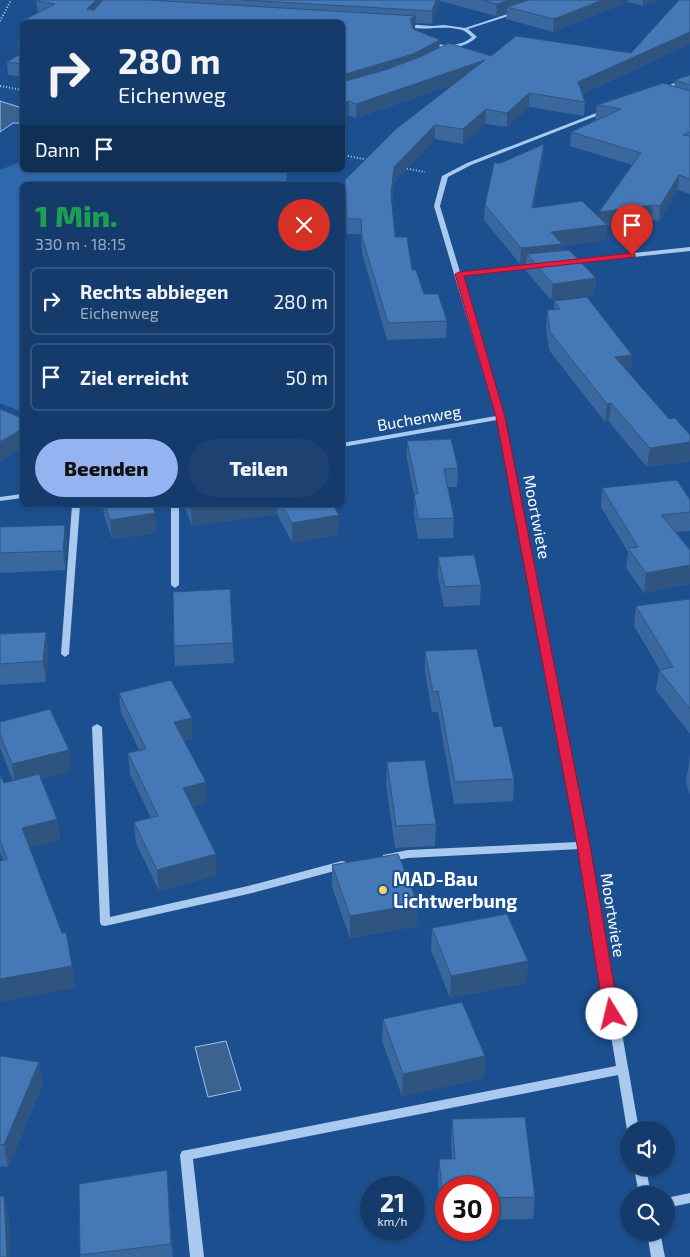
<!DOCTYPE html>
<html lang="de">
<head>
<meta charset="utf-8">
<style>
  :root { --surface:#143b6b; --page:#1d4271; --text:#f1f3f6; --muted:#9dadc1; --line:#33557e; --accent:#95b2f1 }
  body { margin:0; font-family:"Exo 2",sans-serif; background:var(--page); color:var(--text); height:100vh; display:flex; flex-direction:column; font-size:19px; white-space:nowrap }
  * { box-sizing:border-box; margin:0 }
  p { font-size:16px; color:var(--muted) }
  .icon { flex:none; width:28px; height:28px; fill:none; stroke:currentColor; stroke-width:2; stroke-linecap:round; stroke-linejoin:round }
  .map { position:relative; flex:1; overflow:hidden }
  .drawer { position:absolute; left:20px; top:182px; width:325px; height:325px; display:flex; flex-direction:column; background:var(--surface); border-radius:8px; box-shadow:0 1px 4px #0004,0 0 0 1px var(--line) }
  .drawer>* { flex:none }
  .top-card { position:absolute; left:20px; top:20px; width:325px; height:152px; border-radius:8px; box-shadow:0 1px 4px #0004,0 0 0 1px var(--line); background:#143b6b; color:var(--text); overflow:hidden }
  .fabs { position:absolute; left:620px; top:1121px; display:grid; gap:10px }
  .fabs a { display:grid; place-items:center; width:55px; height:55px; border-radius:50%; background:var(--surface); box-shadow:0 1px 4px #0004,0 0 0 1px var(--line); font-size:25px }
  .speed { position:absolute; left:360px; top:1176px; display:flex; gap:10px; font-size:25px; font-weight:700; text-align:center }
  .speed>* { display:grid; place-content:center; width:65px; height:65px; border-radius:50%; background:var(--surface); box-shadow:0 1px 4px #0004,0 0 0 1px var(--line); line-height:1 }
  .speed small { font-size:12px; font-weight:400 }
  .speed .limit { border:8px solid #d22; background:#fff; color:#111 }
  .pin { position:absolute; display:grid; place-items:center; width:42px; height:42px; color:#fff; margin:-51px -21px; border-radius:50% 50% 50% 0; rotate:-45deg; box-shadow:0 0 5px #0007 }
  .pin .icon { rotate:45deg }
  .me { position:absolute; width:55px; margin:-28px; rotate:351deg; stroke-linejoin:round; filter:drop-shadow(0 0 4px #0008) }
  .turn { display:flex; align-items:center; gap:18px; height:105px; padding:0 15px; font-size:22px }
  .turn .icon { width:65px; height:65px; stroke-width:2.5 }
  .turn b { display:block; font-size:35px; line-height:42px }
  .then { display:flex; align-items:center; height:48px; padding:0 15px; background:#0003; gap:10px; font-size:19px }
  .round { display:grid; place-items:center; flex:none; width:52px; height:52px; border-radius:26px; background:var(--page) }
  .summary { display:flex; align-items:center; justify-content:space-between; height:85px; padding:0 15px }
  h1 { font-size:30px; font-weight:800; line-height:38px; color:#1e9e55 }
  .primary-button { display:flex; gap:10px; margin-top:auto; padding:10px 15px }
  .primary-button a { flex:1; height:58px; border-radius:30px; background:var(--accent); color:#111; font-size:20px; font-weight:800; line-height:58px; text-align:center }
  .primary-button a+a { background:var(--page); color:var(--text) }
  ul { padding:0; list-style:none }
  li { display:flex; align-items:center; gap:15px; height:68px; margin:0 10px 8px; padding:0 5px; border:2px solid var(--line); border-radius:8px }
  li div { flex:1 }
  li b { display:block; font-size:19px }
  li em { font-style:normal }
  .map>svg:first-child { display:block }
</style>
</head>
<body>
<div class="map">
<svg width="690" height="1257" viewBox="0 0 690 1257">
  <rect width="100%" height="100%" fill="#1b4f8f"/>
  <!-- green -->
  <polygon fill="#2e69ad" points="22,161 22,170 288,170 285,185 22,185 22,412 0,403 0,170"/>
  <!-- water -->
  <g fill="#3c6290" stroke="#9cc4f0">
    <polygon points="0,101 22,108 22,123 13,123 0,132"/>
    <polygon points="226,1041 241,1090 208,1097 195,1047"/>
  </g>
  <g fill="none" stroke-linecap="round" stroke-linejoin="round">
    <!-- path -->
    <g stroke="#a9c9ee" stroke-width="2" stroke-dasharray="1 2" stroke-linecap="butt">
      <polyline points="0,21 11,0"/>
      <polyline points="0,86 22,90"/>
      <polyline points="342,155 369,160"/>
      <polyline points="404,168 425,172"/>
    </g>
    <!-- minor -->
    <g fill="#a9c9ee" fill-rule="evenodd">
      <path d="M514 12 518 13 468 29 477 37C465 49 441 51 426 44L428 43C443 45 460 48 472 37 469 35 466 31 462 30 442 24 421 33 402 25L404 24 432 26 444 25 465 28Z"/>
      <polygon points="690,77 690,80 662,91 657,90"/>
      <polygon points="604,110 609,111 471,165 448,177 440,206 460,272 536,264 539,266 536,268 461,276 504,417 589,845 639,1130 629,1130 629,1134 627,1130 618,1075 193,1159 204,1257 190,1257 180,1155 182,1151 616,1066 580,849 408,858 387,862 383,861 382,858 383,855 408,850 578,842 497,420 342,447 342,443 496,416 434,206 442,176 467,163"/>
      <polygon points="690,247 690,251 568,264 565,262 568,260"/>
      <polygon points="22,494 22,498 0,501 0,497"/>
      <polygon points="72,505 80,505 69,654 65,657 61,654"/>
      <polygon points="171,505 179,505 179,585 175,588 171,585"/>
      <polygon points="97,724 102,727 110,917 248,886 342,861 346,862 347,865 346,868 248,894 105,926 101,925 100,922 92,727"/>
      <polygon points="634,1168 646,1168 651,1195 639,1195"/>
      <polygon points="690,1193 690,1203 666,1208 666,1198"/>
      <polygon points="647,1232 660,1232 665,1257 651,1257"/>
    </g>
  </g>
  <!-- wall -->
  <g fill="#3a679d">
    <polygon points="38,0 659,0 643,6 627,2 553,32 506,19 507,13 496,16 440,1 432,24 415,23 415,30 440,47 491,56 631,53 690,44 582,94 585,102 584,116 529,107 507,127 485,124 463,144 435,139 394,182 392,201 395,237 424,294 447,321 446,338 387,340 362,253 361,234 347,234 345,195 345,180 454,84 356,118 349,115 342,118 342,22 24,22 24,20 38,13 36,1"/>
    <polygon points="22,39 22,77 8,75 7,62 20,55 19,55 18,41"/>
    <polygon points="690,75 690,194 678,190 659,221 651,220 607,226 606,240 562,246 562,251 596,278 594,295 551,300 526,271 526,263 520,264 484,220 485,205 501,163 544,144 543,158 534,207 599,217 632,165 570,146 571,132 598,119 595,119 597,105 674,87 675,80"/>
    <polygon points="554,301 632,355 630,373 629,373 669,419 690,435 690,461 647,467 609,422 605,422 549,350 546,327 547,310 554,310"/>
    <polygon points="407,441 458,468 457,487 448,487 454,518 453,538 418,539 414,514 414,495 407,459"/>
    <polygon points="602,488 690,500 690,531 676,532 690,550 690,584 644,593 626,568 628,552 601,507"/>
    <polygon points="103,505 152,505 156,533 112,539 104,515"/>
    <polygon points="184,505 333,505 339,534 292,543 277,514 192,526"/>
    <polygon points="0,527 67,544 65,570 0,573"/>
    <polygon points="438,557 481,585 480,605 444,607 438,577"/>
    <polygon points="230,589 234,663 175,666 174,646"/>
    <polygon points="690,600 690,734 656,690 659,670 660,670 634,626 636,606"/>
    <polygon points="46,632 48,652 46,682 0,685 0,634"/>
    <polygon points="425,651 514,779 513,801 454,804 438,712 432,712 425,672"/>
    <polygon points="119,693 193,739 184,741 207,803 192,807 217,875 159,891 136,843 134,822 151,818 130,774 128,753 139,750 121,713"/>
    <polygon points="0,722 71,771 41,779 57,819 60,840 30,848 72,966 75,988 3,860 0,852 0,774 4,783 13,781 0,748"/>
    <polygon points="690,755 690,795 686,782"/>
    <polygon points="387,762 436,824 435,846 395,848 386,784"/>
    <polygon points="332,865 417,926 350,938 332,887"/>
    <polygon points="432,928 528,961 526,983 450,998 431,950"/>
    <polygon points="383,1019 485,1056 484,1078 402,1096 382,1041"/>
    <polygon points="0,1056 39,1062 43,1084 8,1167 0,1166"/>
    <polygon points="452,1119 535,1197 533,1219 489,1220 489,1188 446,1188 446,1221 441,1221 438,1182 439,1159 452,1159 451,1141"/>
    <polygon points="169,1192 173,1257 80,1257 80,1255"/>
  </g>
  <!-- shaded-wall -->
  <g fill="#305480">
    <polygon points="96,0 104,0 88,22 87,9"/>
    <polygon points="436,0 440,0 440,1 432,24 432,11"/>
    <polygon points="509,0 550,0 507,7 507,13 496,16 497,4"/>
    <polygon points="602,0 628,0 627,2 553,32 554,19"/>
    <polygon points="643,0 659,0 643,6"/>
    <polygon points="416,16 415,29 409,32 410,19"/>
    <polygon points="690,32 690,44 577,96 578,82"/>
    <polygon points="440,40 439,53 342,89 342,75"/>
    <polygon points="485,60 484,73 356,118 356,104"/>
    <polygon points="529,93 529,107 507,127 507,113"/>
    <polygon points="349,101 349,115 342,118 342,104"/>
    <polygon points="486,109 485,124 463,144 463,129"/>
    <polygon points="435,125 435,139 394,182 391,210 391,194 394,167"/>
    <polygon points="544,144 543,158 531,222 532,208"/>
    <polygon points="679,175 678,190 659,221 660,206"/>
    <polygon points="653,205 651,220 607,226 606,240 562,246 561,259 527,254 526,263 520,264 521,248 551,232 598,226 599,212"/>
    <polygon points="596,278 594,295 551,300 553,284"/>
    <polygon points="632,355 630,373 613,375 615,357"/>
    <polygon points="611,403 609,422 605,422 607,404"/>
    <polygon points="22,429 22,449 0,462 0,442"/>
    <polygon points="690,442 690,461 647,467 650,448"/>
    <polygon points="205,505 277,505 277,514 192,526 191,507"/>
    <polygon points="155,513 156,533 112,539 110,520"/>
    <polygon points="339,515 339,534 292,543 292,523"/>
    <polygon points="65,525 67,544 65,570 63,551"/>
    <polygon points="690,565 690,584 644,593 646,573"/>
    <polygon points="46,632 48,652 46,682 43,661"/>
    <polygon points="192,718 193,739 176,743 174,722"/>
    <polygon points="69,750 71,771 15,786 12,764"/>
    <polygon points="206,782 207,803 184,809 183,788"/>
    <polygon points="57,819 60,840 25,850 22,828"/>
    <polygon points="216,854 217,875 159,891 157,870"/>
    <polygon points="418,904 417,926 350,938 350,916"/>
    <polygon points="528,961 526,983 450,998 451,976"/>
    <polygon points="72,966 75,988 0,1002 0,979"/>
    <polygon points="485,1056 484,1078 402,1096 403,1074"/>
    <polygon points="39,1062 43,1084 8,1167 4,1145"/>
    <polygon points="167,1170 169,1192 173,1257 171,1244"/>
    <polygon points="4,1196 9,1218 10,1257 7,1257"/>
  </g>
  <!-- building -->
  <g fill="#4478b7" stroke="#305480">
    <polygon points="38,0 96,0 87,9 94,10 103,0 148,0 416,16 410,19 413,29 440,40 413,54 342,75 342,22 40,22 24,20 55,4 36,1"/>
    <polygon points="243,0 436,0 432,11"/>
    <polygon points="482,0 509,0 497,4"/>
    <polygon points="529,0 602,0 554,19 507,7"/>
    <polygon points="679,0 690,0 690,32 578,82 585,102 529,93 507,113 486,109 463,129 435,125 394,167 391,194 395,237 407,237 412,270 416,270 424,294 438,294 447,321 388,323 362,237 361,219 347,219 345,180 396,129 485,60 356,104 349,101 342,104 342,82 388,69 422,56 449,43 491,56 516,36 631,53"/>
    <polygon points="22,39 22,42 18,41"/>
    <polygon points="22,53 22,64 7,62"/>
    <polygon points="690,75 690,85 675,80"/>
    <polygon points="663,83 690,91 690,132 683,135 690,136 690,179 679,175 660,206 653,205 599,212 641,153 571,132 621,109 597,105"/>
    <polygon points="544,144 532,208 582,201 607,225 551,232 562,244 521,248 485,205 494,163 501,163"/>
    <polygon points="569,250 596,278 553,284 527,254"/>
    <polygon points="587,297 632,355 615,357 669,419 675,418 690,435 690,442 650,448 611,403 607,404 550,332 547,310 560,309 554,301"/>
    <polygon points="0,409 22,418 22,429 0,442"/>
    <polygon points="451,439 458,468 444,469 454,518 418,519 414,494 418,494 407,441"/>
    <polygon points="677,480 690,500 690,512 661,515 690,550 690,565 646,573 628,548 638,547 602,488"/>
    <polygon points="105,505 152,505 155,513 110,520"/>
    <polygon points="190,505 205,505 191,507"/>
    <polygon points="282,505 333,505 339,515 292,523"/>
    <polygon points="65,525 63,551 0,553 0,527"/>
    <polygon points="474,555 481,585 445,587 438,557"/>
    <polygon points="230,589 233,643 174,646 173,592"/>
    <polygon points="689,599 690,600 690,709 659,670 673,667 636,606"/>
    <polygon points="46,632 43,661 0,664 0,634"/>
    <polygon points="477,649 494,727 502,726 514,779 455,782 438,691 433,692 425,651"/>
    <polygon points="171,680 192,718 174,722 206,782 183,788 216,854 157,870 134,822 158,816 128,753 146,749 119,693"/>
    <polygon points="50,709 69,750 12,764 0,734 0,722"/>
    <polygon points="425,760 436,824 396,826 387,762"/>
    <polygon points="0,774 4,783 39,774 57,819 22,828 62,933 66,932 72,966 0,979 0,861 7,859 0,840"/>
    <polygon points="398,854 418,904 350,916 332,865"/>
    <polygon points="507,914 528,961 451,976 432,928"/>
    <polygon points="462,1002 485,1056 403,1074 383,1019"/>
    <polygon points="0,1056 39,1062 4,1145 0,1144"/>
    <polygon points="525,1117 535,1197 489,1198 489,1188 446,1188 446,1199 443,1199 439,1159 455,1159 452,1119"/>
    <polygon points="167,1170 171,1244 80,1255 79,1184"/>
    <polygon points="0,1196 4,1196 7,1257 0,1257"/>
  </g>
  <!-- route -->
  <polygon fill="#e11d48" stroke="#92132f" points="632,253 635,254 635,257 464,276 505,417 590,845 619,1014 617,1018 606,1018 604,1014 577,845 496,417 455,274 459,272"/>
  <!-- markers -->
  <circle fill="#ffd166" stroke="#1b4f8f" stroke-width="2" cx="383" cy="890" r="5"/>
  <g text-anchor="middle" stroke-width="4" stroke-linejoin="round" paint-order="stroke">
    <!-- street labels -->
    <g font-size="16" fill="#fff" stroke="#1b4f8f">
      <text transform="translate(419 418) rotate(-10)" y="6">Buchenweg</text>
      <text transform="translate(537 517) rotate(79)" y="6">Moortwiete</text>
      <text transform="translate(613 915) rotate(81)" y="6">Moortwiete</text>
    </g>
    <!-- near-poi labels -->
    <g font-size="19" font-weight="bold" fill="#fff" stroke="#1b4f8f" text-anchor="start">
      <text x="393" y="886">MAD-Bau<tspan x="393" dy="22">Lichtwerbung</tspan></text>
    </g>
  </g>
</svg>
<div class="fabs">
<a><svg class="icon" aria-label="sound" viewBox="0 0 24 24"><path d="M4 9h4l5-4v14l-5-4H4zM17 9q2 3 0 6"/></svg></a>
<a><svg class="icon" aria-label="search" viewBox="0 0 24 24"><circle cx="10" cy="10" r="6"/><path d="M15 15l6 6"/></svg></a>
</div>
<div class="speed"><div>21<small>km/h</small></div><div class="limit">30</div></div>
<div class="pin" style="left:632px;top:255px;background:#d93025"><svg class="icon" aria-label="arrive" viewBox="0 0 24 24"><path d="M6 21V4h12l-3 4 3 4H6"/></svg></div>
<svg class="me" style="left:612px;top:1014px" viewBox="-20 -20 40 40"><circle r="19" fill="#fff"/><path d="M0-13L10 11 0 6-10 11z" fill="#e11d48"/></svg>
<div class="top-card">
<div class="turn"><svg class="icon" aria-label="right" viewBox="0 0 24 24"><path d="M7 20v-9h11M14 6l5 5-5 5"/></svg><div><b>280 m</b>Eichenweg</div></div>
<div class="then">Dann<svg class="icon" aria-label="arrive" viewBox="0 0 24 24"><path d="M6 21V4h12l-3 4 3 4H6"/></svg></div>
</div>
<section class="drawer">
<div class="summary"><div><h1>1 Min.</h1><p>330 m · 18:15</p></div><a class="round" style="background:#d93025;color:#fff"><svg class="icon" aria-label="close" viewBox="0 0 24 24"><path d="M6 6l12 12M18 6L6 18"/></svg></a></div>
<ul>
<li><svg class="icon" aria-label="right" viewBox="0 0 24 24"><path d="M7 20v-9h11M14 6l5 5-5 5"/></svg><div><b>Rechts abbiegen</b><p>Eichenweg</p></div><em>280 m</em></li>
<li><svg class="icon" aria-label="arrive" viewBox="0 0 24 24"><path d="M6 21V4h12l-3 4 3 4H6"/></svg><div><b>Ziel erreicht</b></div><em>50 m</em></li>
</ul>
<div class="primary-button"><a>Beenden</a><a>Teilen</a></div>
</section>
</div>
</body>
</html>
